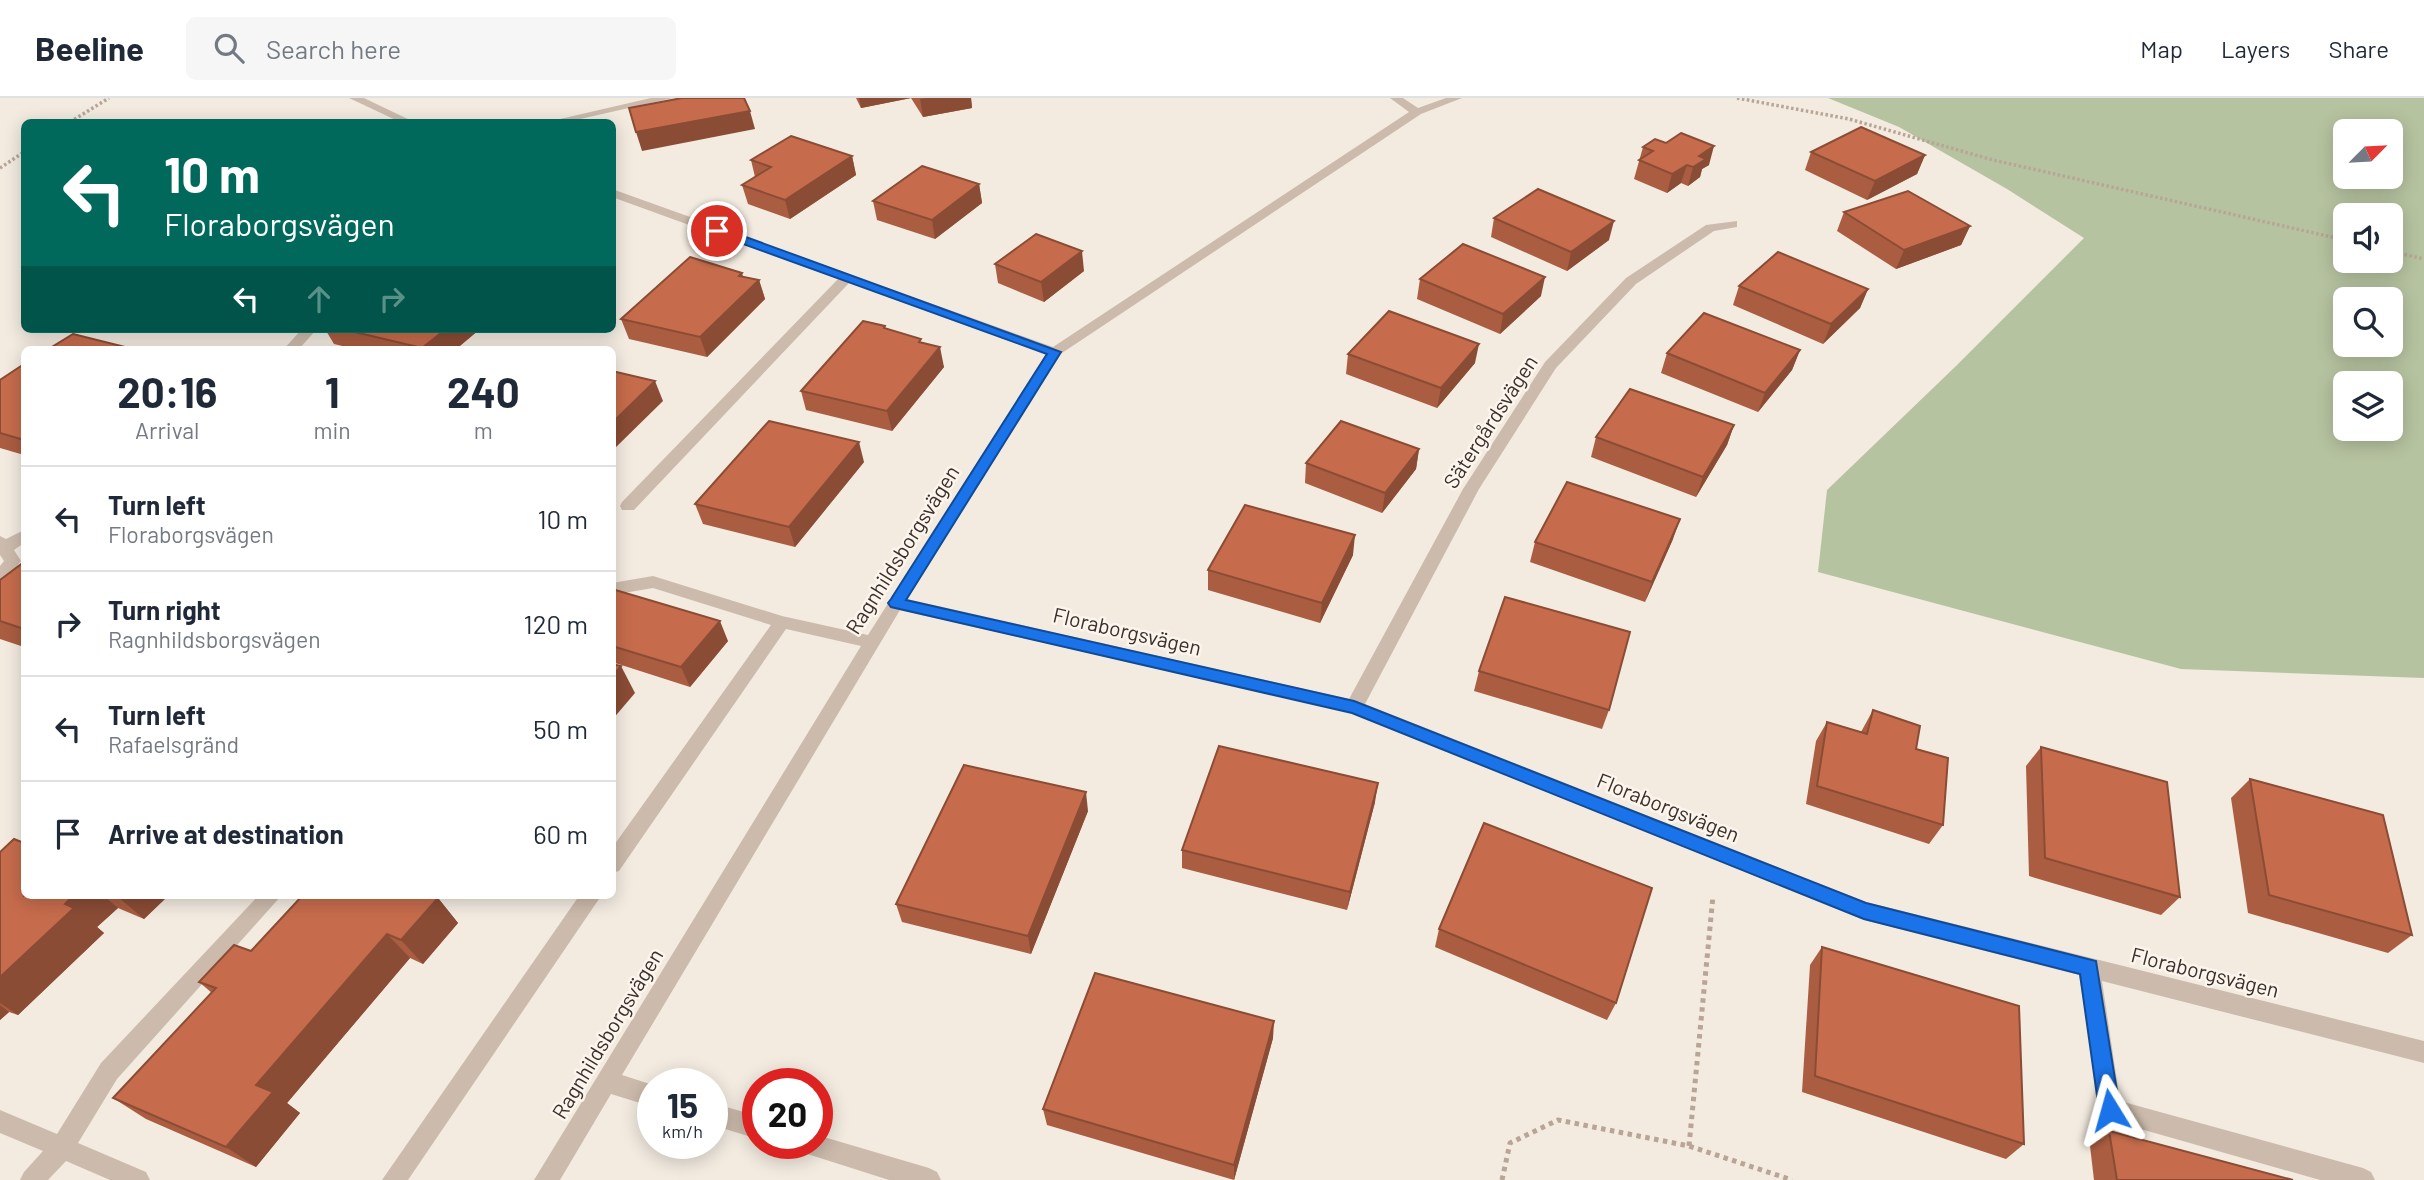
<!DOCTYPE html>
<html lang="en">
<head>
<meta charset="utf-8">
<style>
  :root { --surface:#fff; --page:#f6f6f7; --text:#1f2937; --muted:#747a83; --line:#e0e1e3 }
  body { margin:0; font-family:Barlow,sans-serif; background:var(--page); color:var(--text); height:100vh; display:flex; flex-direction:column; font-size:26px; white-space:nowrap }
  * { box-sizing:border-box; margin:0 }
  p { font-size:23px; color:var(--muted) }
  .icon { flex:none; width:38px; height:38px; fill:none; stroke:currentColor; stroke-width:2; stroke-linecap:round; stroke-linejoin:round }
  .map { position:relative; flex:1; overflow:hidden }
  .sheet { position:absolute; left:21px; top:248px; width:595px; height:553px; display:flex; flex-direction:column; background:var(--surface); border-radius:10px; box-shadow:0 4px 18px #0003 }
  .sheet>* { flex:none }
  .top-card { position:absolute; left:21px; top:21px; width:595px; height:214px; border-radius:10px; box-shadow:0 4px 18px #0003; background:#00695c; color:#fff; overflow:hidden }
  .needle { width:46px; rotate:66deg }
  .fabs { position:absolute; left:2333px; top:21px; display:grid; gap:14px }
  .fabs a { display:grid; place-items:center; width:70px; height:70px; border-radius:10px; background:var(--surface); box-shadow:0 4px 18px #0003; font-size:35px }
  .speed { position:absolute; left:637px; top:970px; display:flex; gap:14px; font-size:35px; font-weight:700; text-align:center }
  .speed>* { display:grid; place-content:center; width:91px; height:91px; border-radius:50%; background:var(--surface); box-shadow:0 4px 18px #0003; line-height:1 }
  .speed small { font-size:18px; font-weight:400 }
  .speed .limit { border:10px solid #d22; background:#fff; color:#111 }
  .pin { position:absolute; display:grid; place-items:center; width:60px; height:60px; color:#fff; margin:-30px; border:4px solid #fff; border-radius:50%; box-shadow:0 2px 7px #0007 }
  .me { position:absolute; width:77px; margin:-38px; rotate:352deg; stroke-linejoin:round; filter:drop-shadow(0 0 5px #0008) }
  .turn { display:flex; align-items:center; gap:24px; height:147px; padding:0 28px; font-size:32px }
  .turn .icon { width:91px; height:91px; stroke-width:2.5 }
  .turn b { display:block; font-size:49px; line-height:60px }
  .lanes { display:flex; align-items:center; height:66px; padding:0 28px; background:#0003; justify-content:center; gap:35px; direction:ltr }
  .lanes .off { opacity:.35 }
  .eta { display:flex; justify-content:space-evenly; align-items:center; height:119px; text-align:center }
  .eta b { font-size:42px; font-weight:700; line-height:49px }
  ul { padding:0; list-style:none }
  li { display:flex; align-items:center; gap:21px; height:105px; padding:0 28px; border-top:2px solid var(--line) }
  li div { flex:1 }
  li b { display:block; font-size:26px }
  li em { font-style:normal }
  header { display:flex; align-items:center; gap:42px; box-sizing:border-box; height:98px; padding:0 35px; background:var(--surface); border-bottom:2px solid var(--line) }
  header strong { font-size:33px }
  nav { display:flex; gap:38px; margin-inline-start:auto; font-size:24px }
  .search { width:490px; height:63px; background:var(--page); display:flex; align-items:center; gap:18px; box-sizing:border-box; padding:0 24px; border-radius:10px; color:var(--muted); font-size:26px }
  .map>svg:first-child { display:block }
</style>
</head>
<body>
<header>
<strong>Beeline</strong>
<div class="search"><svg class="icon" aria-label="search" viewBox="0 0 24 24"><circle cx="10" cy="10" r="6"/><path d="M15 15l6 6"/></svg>Search here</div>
<nav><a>Map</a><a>Layers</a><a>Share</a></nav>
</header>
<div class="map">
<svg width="2424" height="1082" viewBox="0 0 2424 1082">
  <rect width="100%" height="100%" fill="#f3ebe0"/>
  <!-- green -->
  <path fill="#b6c3a0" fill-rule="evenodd" d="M1828 0H2424V580L2181 571 1818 474 1827 392 1956 268 2084 140 2007 91 1899 29ZM2345 33H2390V79H2345ZM2345 117H2390V163H2345ZM2345 201H2390V247H2345ZM2345 285H2390V331H2345Z"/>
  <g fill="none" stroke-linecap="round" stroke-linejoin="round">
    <!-- path-far1 -->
    <g stroke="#b8a596" stroke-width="3.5" stroke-dasharray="2.5 2.5" stroke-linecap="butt">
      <polyline points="1737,0 1849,21 1993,62 2345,142"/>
      <polyline points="70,24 109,0"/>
      <polyline points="0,70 24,54"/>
      <polyline points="2390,153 2424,161"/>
    </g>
    <!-- path -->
    <g stroke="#b8a596" stroke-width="5" stroke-dasharray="4.5 4.5" stroke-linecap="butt">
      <polyline points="1689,1048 1713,798"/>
      <polyline points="1502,1082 1510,1045 1558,1022 1689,1048 1792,1082"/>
    </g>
    <!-- minor -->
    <g fill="#ccbbac" fill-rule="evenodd">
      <polygon points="349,0 364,0 414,24 400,24"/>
      <polygon points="651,0 673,0 567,24 547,24"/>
      <polygon points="1390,0 1403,0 1418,10 1446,0 1462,0 1421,16 1059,257 907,501 1349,601 1463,391 1545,264 1626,180 1706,127 1737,123 1737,129 1714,133 1636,186 1556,270 1479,391 1365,606 1866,804 2424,943 2424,965 2102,883 2120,1003 2363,1070 2371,1074 2375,1082 2320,1082 2102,1020 2079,877 1864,822 1351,615 900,512 622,977 653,987 653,1009 611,996 560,1082 534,1082 861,548 786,531 619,773 612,775 612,750 771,527 653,490 612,497 612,485 653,478 782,518 868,537 1046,256 849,185 634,412 622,412 620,408 622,404 838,181 612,99 612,91 1053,249 1409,14"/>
      <polygon points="302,231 317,231 298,252 283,252"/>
      <polygon points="24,432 24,445 14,452 21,463 6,483 0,485 0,468 4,463 0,457 0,438 6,441"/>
      <polygon points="258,798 281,798 117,981 78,1045 146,1074 150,1082 110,1082 66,1063 48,1082 20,1082 24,1074 43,1053 0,1035 0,1012 57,1036 101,965"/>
      <polygon points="579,798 601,798 408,1082 382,1082"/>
      <polygon points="712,1005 758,1018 758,1041 712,1027"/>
      <polygon points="817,1037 929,1070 937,1074 941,1082 889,1082 798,1053 794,1045 817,1045"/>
    </g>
  </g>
  <!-- wall -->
  <g fill="#aa5d41">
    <polygon points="856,0 971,0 972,10 923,19 911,0 861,10"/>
    <polygon points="1643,49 1709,67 1702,71 1700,79 1688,88 1681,85 1667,95 1634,81"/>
    <polygon points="1811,54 1925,57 1917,76 1867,102 1805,72"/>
    <polygon points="852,58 856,77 790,121 748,106 742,87 755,79 751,62"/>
    <polygon points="979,86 982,105 935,141 877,122 873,103"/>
    <polygon points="1844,114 1970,128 1961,147 1896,171 1837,133"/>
    <polygon points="1494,120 1609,142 1567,173 1491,139"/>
    <polygon points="995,166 1084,173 1044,204 998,185"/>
    <polygon points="1420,181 1541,198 1500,236 1417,201"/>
    <polygon points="759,182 765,201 707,259 629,241 621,221"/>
    <polygon points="1739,188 1868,191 1860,210 1823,246 1733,207"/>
    <polygon points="188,231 206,231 201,234"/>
    <polygon points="325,231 480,231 455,252 359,252 334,246"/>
    <polygon points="886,231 921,245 944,269 892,333 806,312 801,293"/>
    <polygon points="1800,252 1792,272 1758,314 1661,275 1667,255"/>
    <polygon points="1348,256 1475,265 1437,310 1346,276"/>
    <polygon points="24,266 24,357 0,350 0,282"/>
    <polygon points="1734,327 1727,347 1696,399 1591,359 1596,339"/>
    <polygon points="1419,351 1416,371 1382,415 1305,385 1306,365"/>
    <polygon points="864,364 795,449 703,426 695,406"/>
    <polygon points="1673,441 1645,504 1530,464 1535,444"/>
    <polygon points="1353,457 1320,525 1208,492 1208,472"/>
    <polygon points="24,464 24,549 0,541 0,482"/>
    <polygon points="612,491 728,543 690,589 612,564"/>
    <polygon points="1479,573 1609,612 1602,631 1474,593"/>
    <polygon points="1873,612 1916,651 1943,727 1929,746 1806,706 1816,643 1827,624 1861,634"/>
    <polygon points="2041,649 2180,799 2161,817 2029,778 2026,668"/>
    <polygon points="2250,681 2412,837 2388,855 2248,815 2231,700"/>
    <polygon points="1375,704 1347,812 1182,770 1182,752"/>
    <polygon points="1088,713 1031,856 902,824 896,806"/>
    <polygon points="0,754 24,798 168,798 144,821 118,810 97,829 104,835 18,917 9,914 0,922"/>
    <polygon points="438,800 458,825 423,866 410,860 287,1005 300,1015 256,1069 146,1021 113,1000 212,895 199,884 251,853"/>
    <polygon points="1439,831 1616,905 1607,922 1435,849"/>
    <polygon points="1822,849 2024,1046 2006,1061 1802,994 1810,867"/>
    <polygon points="1273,940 1234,1082 1047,1027 1043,1011"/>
    <polygon points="2109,1033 2293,1082 2094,1082 2090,1048"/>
  </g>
  <!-- shaded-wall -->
  <g fill="#8b4c35">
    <polygon points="859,0 911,0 861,10"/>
    <polygon points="926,0 971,0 972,10 923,19 920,1"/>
    <polygon points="750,13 755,31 642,53 636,34"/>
    <polygon points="1714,48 1709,67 1702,71 1700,79 1688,88 1693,69 1699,58"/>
    <polygon points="1925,57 1917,76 1867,102 1875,83"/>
    <polygon points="852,58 856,77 790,121 785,102"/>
    <polygon points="1687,67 1681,85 1667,95 1672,76"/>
    <polygon points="979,86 982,105 935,141 932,122"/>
    <polygon points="1614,123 1609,142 1567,173 1571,154"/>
    <polygon points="1970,128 1961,147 1896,171 1904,152"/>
    <polygon points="1082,153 1084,173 1044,204 1041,184"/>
    <polygon points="742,175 747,193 759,182 765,201 707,259 700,239 739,178"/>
    <polygon points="1545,179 1541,198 1500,236 1503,216"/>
    <polygon points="1868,191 1860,210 1823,246 1831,226"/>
    <polygon points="446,231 480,231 455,252 423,252 422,250"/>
    <polygon points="1479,246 1475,265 1437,310 1441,290"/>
    <polygon points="940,249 944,269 892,333 887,313"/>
    <polygon points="1800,252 1792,272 1758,314 1765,295"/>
    <polygon points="655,283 663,303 612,353 612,325"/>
    <polygon points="1734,327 1727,347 1696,399 1703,379"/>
    <polygon points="859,344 864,364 795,449 789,429"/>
    <polygon points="1419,351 1416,371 1382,415 1385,395"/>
    <polygon points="1680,421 1673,441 1645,504 1652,484"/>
    <polygon points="1355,437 1353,457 1320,525 1322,505"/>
    <polygon points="720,523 728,543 690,589 681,569"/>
    <polygon points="621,568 635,595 612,622 612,579"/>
    <polygon points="1378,685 1375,704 1347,812 1350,794"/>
    <polygon points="1086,694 1088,713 1031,856 1028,838"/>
    <polygon points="73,798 104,798 118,810 97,829 104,835 18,917 0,905 0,879 65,806"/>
    <polygon points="117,798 168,798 144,821"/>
    <polygon points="438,800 458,825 423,866 401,842"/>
    <polygon points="387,836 410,860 287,1005 300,1015 256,1069 226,1049 256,987"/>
    <polygon points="0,907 9,914 0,922"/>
    <polygon points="1274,923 1273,940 1234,1082 1234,1067"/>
  </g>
  <!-- building -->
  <g fill="#c66c4c" stroke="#8b4c35" stroke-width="2">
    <polygon points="682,0 744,0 750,13 636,34 629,10"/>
    <polygon points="1861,29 1925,57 1875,83 1811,54"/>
    <polygon points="1681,35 1714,48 1699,58 1706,61 1693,69 1687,67 1672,76 1639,62 1653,53 1643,49 1655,41 1666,45"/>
    <polygon points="791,38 852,58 785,102 742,87 771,69 751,62"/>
    <polygon points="922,68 979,86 932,122 873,103"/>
    <polygon points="1538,91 1614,123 1571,154 1494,120"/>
    <polygon points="1908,93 1970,128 1904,152 1844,114"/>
    <polygon points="1036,136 1082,153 1041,184 995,166"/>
    <polygon points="1463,146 1545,179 1503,216 1420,181"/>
    <polygon points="1778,154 1868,191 1831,226 1739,188"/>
    <polygon points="690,159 742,175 739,178 759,182 700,239 621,221"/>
    <polygon points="1389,213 1479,246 1441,290 1348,256"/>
    <polygon points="1704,215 1800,252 1765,295 1667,255"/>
    <polygon points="863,223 885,228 884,230 921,241 919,244 940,249 887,313 801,293"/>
    <polygon points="342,231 446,231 422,250"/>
    <polygon points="73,236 137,252 47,252"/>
    <polygon points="24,266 24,342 0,335 0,282"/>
    <polygon points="612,273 655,283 612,325"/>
    <polygon points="1630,291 1734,327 1703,379 1596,339"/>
    <polygon points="769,323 859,344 789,429 695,406"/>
    <polygon points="1341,323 1419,351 1385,395 1306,365"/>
    <polygon points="1567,384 1680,421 1652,484 1535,444"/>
    <polygon points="1245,407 1355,437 1322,505 1208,472"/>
    <polygon points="24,464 24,531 0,523 0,482"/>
    <polygon points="612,491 720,523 681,569 612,548"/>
    <polygon points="1505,499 1630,534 1609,612 1479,573"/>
    <polygon points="612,566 621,568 612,579"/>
    <polygon points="1873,612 1920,628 1916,651 1948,660 1943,727 1817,688 1827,624 1867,636"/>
    <polygon points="1219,648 1378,685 1350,794 1182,752"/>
    <polygon points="2041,649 2167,684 2180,799 2045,760"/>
    <polygon points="964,667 1086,694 1028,838 896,806"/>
    <polygon points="2250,681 2383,717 2412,837 2269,797"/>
    <polygon points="1484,725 1652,790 1616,905 1439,831"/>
    <polygon points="14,741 24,745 24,798 73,798 65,806 74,810 0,879 0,754"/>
    <polygon points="302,798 433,798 438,800 401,842 387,836 256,987 273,994 226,1049 113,1000 216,890 199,884 234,847 251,853"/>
    <polygon points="1822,849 2019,908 2024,1046 1815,978"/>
    <polygon points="1095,875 1274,923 1234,1067 1043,1011"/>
    <polygon points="2109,1033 2293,1082 2117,1082"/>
  </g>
  <!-- route -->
  <polygon fill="#1a73e8" stroke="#114b97" stroke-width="2" points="713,130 721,130 1061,254 906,502 1354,603 1866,805 2096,863 2120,1012 2117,1019 2110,1022 2102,1019 2099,1012 2080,876 1864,821 1352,615 891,509 888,505 891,501 1047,256 713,135"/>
  <g text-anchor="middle" stroke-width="5" stroke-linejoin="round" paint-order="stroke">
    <!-- street labels -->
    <g font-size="21" fill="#3a302b" stroke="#fbf5ed">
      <text transform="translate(1491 324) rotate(-57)" y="7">Sätergårdsvägen</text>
      <text transform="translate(903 452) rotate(-58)" y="7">Ragnhildsborgsvägen</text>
      <text transform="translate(1127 534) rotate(13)" y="7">Floraborgsvägen</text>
      <text transform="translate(1668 710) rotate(22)" y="7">Floraborgsvägen</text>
      <text transform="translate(2205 875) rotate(14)" y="7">Floraborgsvägen</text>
      <text transform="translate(608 936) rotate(-59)" y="7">Ragnhildsborgsvägen</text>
    </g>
  </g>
</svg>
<div class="fabs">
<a><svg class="needle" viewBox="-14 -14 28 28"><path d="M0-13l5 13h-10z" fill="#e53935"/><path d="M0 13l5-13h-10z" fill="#747a83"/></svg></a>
<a><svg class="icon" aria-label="sound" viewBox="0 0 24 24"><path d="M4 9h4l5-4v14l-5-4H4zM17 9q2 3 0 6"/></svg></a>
<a><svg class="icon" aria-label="search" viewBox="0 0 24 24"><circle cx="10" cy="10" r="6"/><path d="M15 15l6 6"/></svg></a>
<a><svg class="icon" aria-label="layers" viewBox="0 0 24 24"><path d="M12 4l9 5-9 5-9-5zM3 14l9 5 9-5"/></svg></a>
</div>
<div class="speed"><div>15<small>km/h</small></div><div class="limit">20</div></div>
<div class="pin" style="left:717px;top:133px;background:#d93025"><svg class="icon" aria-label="arrive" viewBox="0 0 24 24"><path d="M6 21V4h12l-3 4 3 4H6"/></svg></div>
<svg class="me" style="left:2110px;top:1012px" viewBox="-20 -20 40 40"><path d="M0-17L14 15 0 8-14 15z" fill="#1a73e8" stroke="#fff" stroke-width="4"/></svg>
<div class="top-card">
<div class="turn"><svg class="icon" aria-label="left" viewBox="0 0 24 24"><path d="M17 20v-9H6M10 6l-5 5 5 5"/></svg><div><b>10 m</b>Floraborgsvägen</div></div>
<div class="lanes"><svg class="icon" aria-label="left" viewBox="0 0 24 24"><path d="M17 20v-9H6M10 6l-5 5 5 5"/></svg><svg class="icon off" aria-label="ahead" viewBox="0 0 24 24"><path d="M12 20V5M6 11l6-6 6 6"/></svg><svg class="icon off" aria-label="right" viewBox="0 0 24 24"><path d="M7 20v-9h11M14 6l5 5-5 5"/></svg></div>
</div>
<section class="sheet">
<div class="eta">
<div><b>20:16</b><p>Arrival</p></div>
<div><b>1</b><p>min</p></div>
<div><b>240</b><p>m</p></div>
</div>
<ul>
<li><svg class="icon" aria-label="left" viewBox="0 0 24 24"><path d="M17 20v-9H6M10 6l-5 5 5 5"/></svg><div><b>Turn left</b><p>Floraborgsvägen</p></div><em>10 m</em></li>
<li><svg class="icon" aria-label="right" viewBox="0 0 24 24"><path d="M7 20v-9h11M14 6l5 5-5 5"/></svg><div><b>Turn right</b><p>Ragnhildsborgsvägen</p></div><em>120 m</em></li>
<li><svg class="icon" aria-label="left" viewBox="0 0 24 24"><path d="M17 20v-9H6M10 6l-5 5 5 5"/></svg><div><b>Turn left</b><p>Rafaelsgränd</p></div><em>50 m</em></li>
<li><svg class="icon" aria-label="arrive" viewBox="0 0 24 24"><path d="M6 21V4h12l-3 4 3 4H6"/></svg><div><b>Arrive at destination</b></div><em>60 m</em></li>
</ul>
</section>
</div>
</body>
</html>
